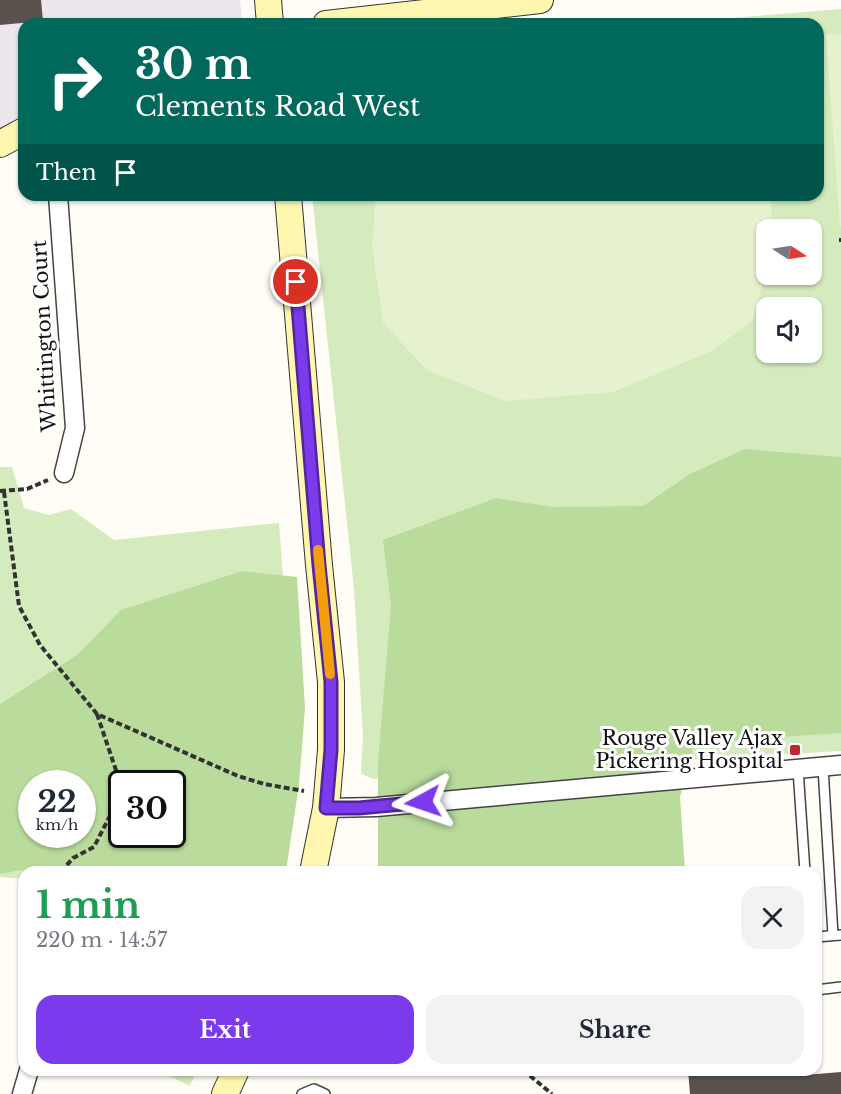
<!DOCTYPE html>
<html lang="en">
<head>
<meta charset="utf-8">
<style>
  :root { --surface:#fff; --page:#f2f2f3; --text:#1f2937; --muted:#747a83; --accent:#7c3aed }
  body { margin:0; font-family:"Libre Baskerville",serif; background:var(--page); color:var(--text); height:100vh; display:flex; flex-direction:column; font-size:22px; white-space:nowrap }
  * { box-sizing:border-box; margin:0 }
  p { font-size:20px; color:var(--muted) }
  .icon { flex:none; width:33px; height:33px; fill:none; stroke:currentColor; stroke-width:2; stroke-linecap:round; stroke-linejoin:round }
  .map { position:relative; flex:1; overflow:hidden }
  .drawer { position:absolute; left:18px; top:866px; width:804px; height:210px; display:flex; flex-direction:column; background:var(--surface); border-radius:18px; box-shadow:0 2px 4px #0004 }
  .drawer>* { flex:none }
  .banner { position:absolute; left:18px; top:18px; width:806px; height:183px; border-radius:18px; box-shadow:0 2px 4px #0004; background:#00695c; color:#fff; overflow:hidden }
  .needle { width:39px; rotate:102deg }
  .controls { position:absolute; left:756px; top:219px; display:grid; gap:12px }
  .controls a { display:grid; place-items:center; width:66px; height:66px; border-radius:12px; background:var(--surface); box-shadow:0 2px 4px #0004; font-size:30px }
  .speed { position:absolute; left:18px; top:770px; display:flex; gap:12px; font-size:30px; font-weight:700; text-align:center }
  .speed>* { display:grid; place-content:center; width:78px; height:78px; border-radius:50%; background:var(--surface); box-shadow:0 2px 4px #0004; line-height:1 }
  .speed small { font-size:15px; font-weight:400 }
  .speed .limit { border:3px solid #111; border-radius:9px; background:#fff; color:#111 }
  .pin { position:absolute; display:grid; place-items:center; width:51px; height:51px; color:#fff; margin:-26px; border:3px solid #fff; border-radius:50%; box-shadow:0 2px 6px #0007 }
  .me { position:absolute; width:66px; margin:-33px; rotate:265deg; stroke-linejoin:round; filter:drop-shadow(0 0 4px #0008) }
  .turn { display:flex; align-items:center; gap:21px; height:126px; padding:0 18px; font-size:27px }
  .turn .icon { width:78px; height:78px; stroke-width:2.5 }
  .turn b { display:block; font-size:42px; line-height:51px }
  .then { display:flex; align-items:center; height:57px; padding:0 18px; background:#0003; gap:12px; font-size:22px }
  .round { display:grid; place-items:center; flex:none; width:63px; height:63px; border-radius:18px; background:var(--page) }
  .overview { display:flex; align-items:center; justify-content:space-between; height:102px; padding:0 18px }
  h1 { font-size:36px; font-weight:700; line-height:45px; color:#1e9e55 }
  .cta { display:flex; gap:12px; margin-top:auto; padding:12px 18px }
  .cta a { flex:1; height:69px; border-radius:18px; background:var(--accent); color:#fff; font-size:24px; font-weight:700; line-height:69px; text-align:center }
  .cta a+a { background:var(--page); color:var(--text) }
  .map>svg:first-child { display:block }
</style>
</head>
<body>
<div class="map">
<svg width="841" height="1094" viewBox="0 0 841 1094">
  <rect width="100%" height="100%" fill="#fffdf5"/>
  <!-- industrial -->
  <polygon fill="#eee6ef" points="0,0 240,0 242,19 231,24 24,24 24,124 0,135"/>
  <!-- green -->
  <g fill="#d5ebbd" fill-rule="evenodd">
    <path d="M841 9V751L373 779 361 774 363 737 354 589 312 195H818V24H660ZM766 230H812V274H766ZM766 308H812V352H766Z"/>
    <path d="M0 467H12L24 508 49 515 71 509 114 540 279 523 296 756 277 871 24 872V879L0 877ZM32 783H82V834H32ZM122 783H172V834H122Z"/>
    <polygon points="157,1070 197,1070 190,1086"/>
  </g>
  <!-- forest -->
  <g fill="#b9dc9c" fill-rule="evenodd">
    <polygon points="745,449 841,457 841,733 694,743 680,797 685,871 378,872 378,762 391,605 383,540 496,498 553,507 643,506 690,474"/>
    <path d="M242 571 297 577 305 708 299 785 286 871 31 872 20 870 0 874V704L77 655 121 610ZM32 783H82V834H32ZM122 783H172V834H122Z"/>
  </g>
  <!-- pitch -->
  <g fill="#e6f2cf">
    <polygon points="841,34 841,226 840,226 826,35"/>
    <polygon points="376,195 771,195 772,229 766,230 766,271 753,320 712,351 613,392 506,401 428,371 383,323 372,245"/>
  </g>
  <!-- building -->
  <g fill="#5a524d">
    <polygon points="0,0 41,0 43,21 0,25"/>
    <polygon points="688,1070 793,1070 793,1076 841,1072 841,1094 690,1094"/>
  </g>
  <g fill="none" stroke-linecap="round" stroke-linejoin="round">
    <defs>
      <g id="lane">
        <polyline points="823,767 833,935"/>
        <polyline points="798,769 805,872"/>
        <polyline points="816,937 841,935"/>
        <polyline points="816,990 841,987"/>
        <polyline points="302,1094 314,1089 325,1094"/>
      </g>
      <g id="street">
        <polyline points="58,195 75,428 64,473"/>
        <polyline points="326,808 376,807 841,765"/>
        <polyline points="22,1094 29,1070"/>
      </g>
      <g id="secondary">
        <polyline points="268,0 270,24"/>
        <polyline points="326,24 540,0"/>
        <polyline points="0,144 24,131"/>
        <polyline points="288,195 319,565 331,682 331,750 326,808 313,872"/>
        <polyline points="225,1094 236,1070"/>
      </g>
    </defs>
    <!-- lane casing -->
    <use href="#lane" stroke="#444" stroke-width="12"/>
    <!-- street casing -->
    <use href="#street" stroke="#444" stroke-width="21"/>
    <!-- secondary casing -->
    <use href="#secondary" stroke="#333" stroke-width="28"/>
    <!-- path -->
    <g stroke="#333" stroke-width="4" stroke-dasharray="6 3" stroke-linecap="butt">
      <polyline points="839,240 841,240"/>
      <polyline points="0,491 27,489 48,480"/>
      <polyline points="4,492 19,606 40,645 97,714 238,776 264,784 304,791"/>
      <polyline points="97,714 122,788"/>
      <polyline points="61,872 73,858 94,847 122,792"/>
      <polyline points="523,1070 552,1094"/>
    </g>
    <!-- lane -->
    <use href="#lane" stroke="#fff" stroke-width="9"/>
    <!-- street -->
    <use href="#street" stroke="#fff" stroke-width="18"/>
    <!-- secondary -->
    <use href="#secondary" stroke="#fff6b0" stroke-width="26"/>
  </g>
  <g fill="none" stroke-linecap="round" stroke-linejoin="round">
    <defs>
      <polyline id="route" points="296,282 319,565 331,682 331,750 326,808 359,808 423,802"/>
    </defs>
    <!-- route casing -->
    <use href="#route" stroke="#51269a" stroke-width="15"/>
    <!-- route -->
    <use href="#route" stroke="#7c3aed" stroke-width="10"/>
    <!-- slow -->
    <polyline stroke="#f59e0b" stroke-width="10" points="318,550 330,674"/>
  </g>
  <!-- markers -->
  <rect fill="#c4262e" stroke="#fff" stroke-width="2" x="789" y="744" width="12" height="12" rx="3"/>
  <g text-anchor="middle" stroke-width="6" stroke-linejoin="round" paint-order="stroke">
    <!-- street labels -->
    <g font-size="20" fill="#111" stroke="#fff">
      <text transform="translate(44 336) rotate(-93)" y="7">Whittington Court</text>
    </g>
    <!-- poi labels -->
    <g font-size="20" fill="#111" stroke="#fff" text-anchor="end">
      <text x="783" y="745">Rouge Valley Ajax<tspan x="783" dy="23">Pickering Hospital</tspan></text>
    </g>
  </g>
</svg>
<div class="controls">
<a><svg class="needle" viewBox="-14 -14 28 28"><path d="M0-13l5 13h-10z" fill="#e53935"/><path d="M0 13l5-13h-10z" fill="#747a83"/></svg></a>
<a><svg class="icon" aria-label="sound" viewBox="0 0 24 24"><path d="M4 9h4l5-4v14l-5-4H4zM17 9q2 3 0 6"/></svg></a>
</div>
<div class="speed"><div>22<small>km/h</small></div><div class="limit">30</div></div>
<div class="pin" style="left:296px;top:282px;background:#d93025"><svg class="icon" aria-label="arrive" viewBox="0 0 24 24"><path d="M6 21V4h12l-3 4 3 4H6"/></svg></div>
<svg class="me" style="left:423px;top:802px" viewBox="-20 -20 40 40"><path d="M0-17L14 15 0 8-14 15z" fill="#7c3aed" stroke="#fff" stroke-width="4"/></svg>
<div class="banner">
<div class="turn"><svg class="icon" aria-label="right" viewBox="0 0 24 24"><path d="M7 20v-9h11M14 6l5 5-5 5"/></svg><div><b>30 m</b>Clements Road West</div></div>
<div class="then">Then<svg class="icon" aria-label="arrive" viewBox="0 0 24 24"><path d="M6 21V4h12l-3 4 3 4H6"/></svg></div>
</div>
<section class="drawer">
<div class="overview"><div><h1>1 min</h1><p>220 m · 14:57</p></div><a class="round"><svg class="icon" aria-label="close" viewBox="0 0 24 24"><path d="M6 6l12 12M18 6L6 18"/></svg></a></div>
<div class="cta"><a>Exit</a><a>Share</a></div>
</section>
</div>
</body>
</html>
